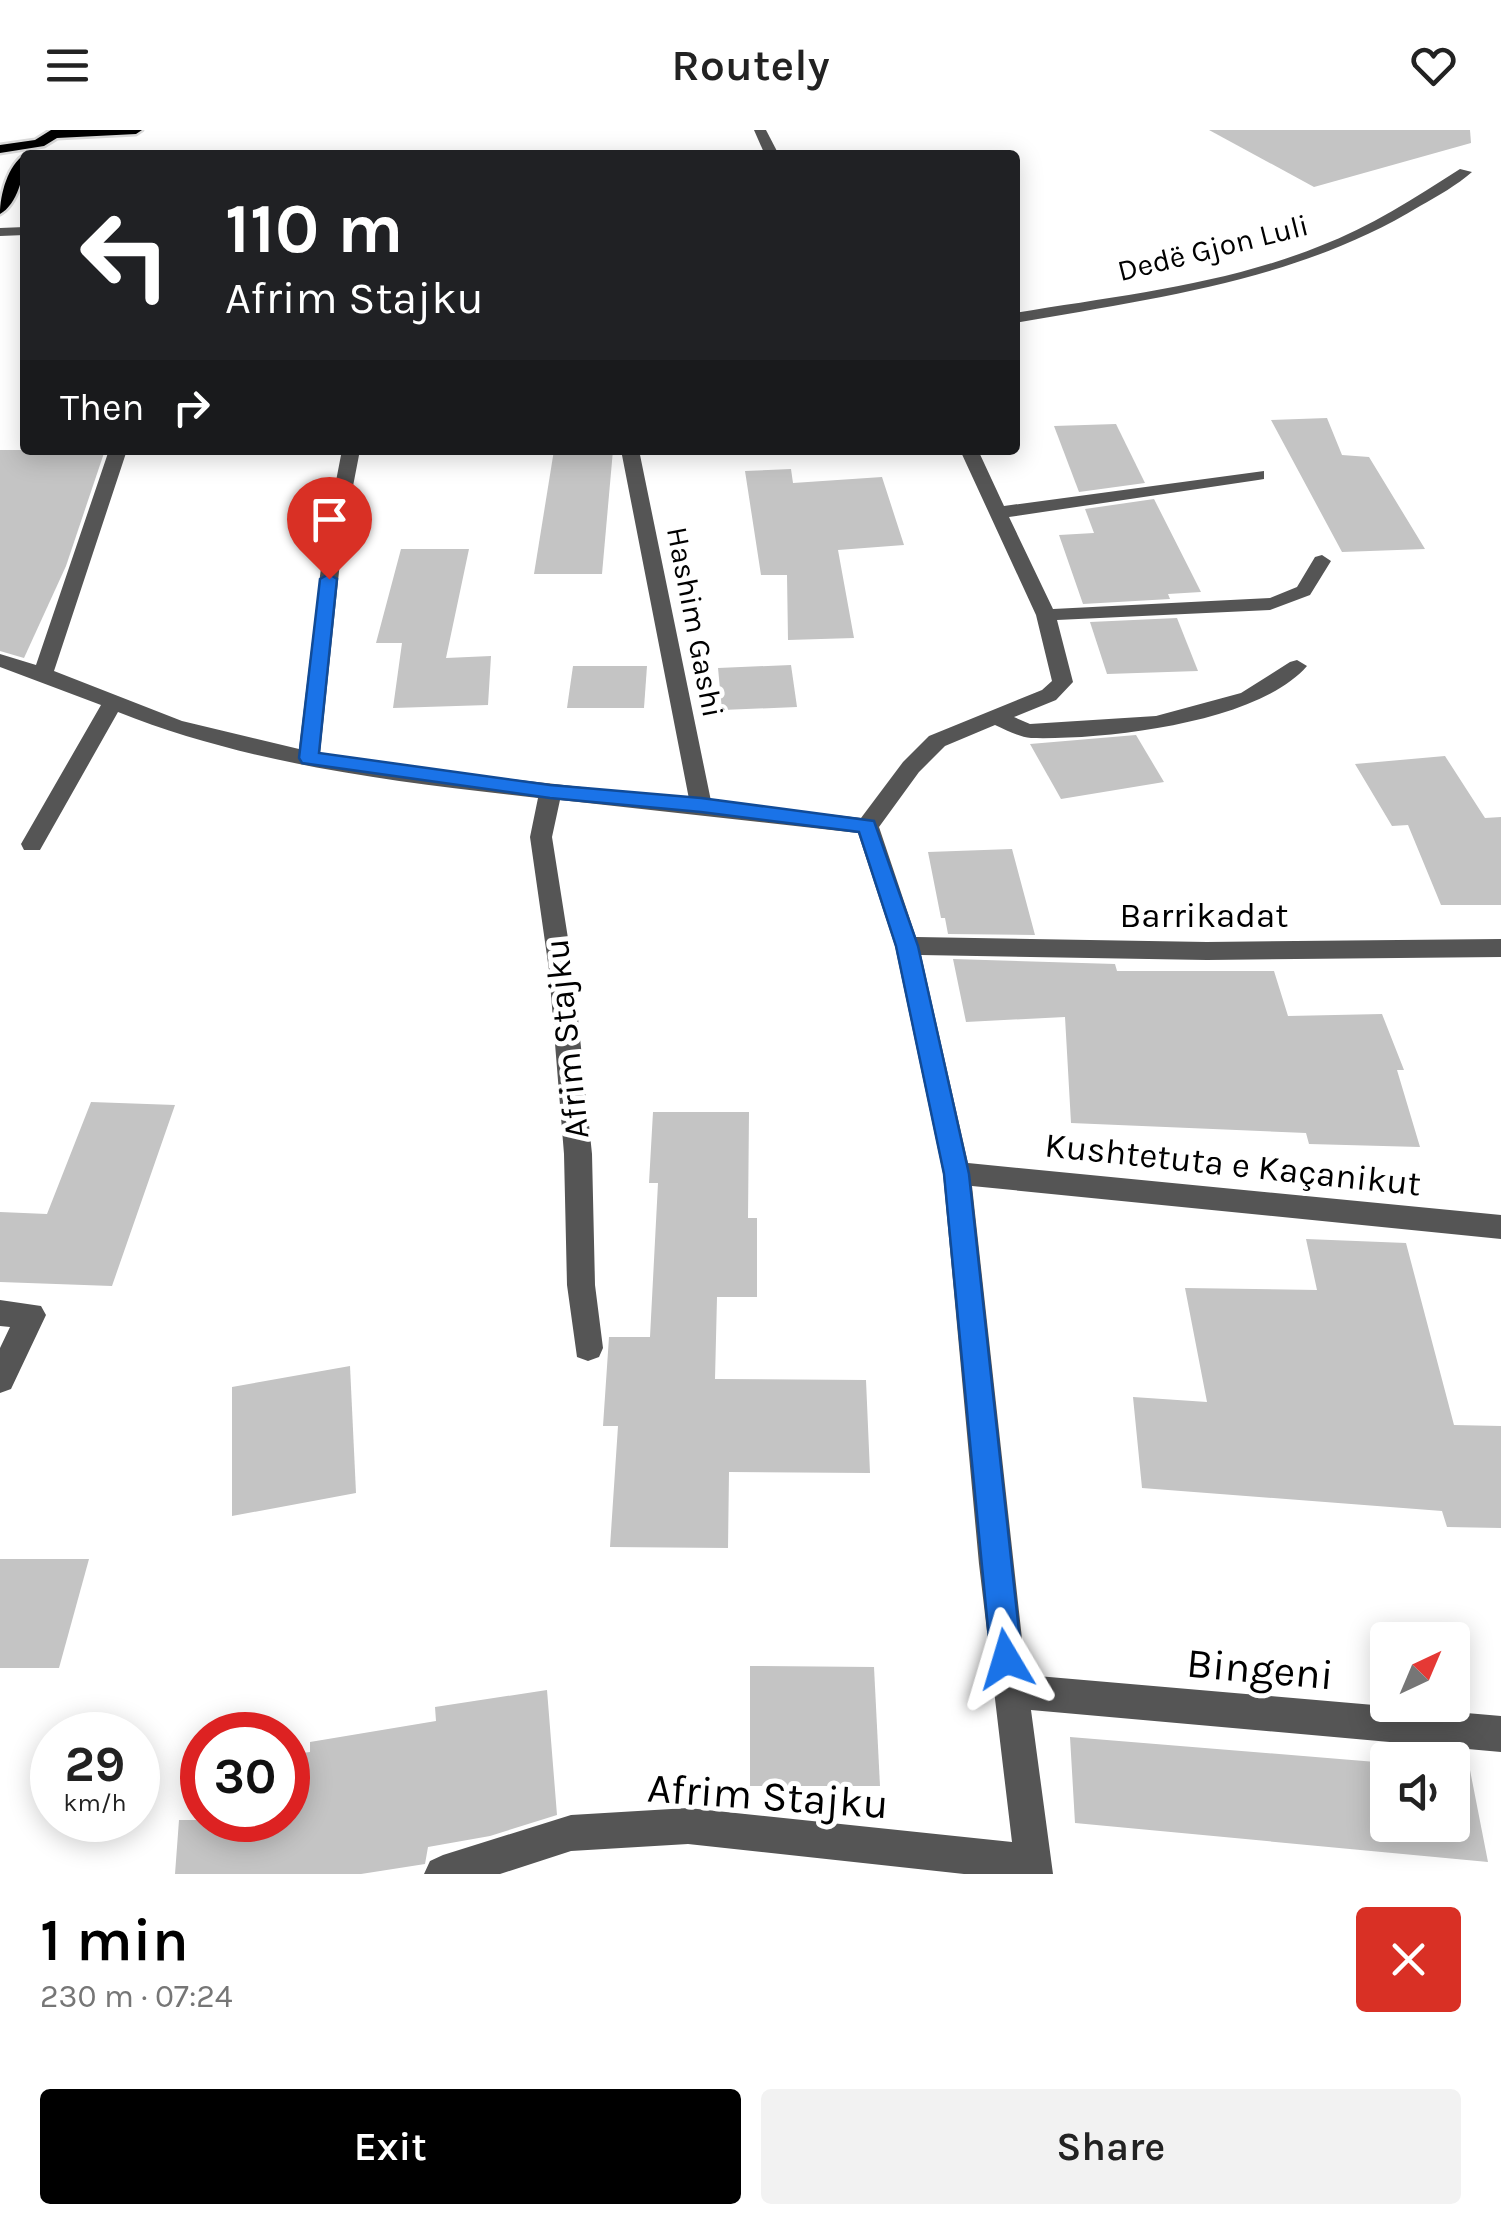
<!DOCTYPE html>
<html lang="en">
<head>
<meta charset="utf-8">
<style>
  :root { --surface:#fff; --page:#f2f2f2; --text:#222; --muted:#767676; --accent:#000 }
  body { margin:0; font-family:Karla,sans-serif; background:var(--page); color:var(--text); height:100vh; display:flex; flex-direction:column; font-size:38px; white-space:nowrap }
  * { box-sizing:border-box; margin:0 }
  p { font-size:32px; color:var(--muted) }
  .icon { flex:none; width:55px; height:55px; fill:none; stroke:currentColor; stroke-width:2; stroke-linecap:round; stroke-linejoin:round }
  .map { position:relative; height:1744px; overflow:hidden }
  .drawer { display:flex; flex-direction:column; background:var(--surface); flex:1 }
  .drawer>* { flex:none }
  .top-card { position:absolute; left:20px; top:20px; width:1000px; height:305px; border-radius:10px; box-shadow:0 5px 25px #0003; background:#202124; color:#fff; overflow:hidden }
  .needle { width:65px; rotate:44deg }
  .tools { position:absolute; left:1370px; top:1492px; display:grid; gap:20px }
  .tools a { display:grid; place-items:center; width:100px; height:100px; border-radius:10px; background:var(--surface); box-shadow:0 5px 25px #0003; font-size:50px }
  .speed { position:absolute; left:30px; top:1582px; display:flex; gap:20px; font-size:50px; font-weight:700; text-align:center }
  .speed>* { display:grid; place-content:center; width:130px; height:130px; border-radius:50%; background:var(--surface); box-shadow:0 5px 25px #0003; line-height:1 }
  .speed small { font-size:25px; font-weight:400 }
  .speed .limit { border:15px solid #d22; background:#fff; color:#111 }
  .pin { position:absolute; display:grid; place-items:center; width:85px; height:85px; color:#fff; margin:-102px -42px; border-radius:50% 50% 50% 0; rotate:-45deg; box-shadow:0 0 10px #0007 }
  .pin .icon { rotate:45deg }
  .me { position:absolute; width:110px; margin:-55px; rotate:353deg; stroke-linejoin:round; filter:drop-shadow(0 0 8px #0008) }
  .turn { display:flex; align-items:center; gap:35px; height:210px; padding:0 40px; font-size:45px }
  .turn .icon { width:130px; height:130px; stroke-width:2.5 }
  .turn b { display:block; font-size:70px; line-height:85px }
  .then { display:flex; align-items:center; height:95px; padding:0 40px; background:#0003; gap:20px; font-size:38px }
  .round { display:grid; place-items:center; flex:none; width:105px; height:105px; border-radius:10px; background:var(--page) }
  .overview { display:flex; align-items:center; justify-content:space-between; height:170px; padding:0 40px }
  h1 { font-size:60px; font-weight:600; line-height:75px; color:var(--accent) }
  .cta { display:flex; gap:20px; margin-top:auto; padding:20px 40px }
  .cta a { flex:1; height:115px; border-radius:10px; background:var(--accent); color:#fff; font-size:40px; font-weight:600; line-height:115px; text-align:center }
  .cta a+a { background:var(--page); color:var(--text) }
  header { display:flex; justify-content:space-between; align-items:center; height:130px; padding:0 40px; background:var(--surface); font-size:45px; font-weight:600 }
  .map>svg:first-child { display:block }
</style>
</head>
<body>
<header><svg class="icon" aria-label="menu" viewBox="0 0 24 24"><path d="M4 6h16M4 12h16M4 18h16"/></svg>Routely<svg class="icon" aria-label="heart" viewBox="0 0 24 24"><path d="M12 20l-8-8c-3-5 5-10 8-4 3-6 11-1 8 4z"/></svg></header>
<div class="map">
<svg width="1501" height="1744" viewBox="0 0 1501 1744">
  <rect width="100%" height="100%" fill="#fff"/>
  <!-- building -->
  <g fill="#c4c4c4">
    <polygon points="1209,0 1470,0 1471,13 1314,57"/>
    <polygon points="1327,288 1342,325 1369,327 1425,419 1342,422 1271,290"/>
    <polygon points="1116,294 1145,353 1079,362 1054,296"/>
    <polygon points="0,320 105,320 66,436 24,528 0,521"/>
    <polygon points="554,320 613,320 602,444 534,444"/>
    <polygon points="791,339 793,353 882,347 904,415 838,420 854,508 788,510 787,445 761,445 745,341"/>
    <polygon points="1154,369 1201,462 1168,464 1170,469 1083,474 1059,405 1094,403 1085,379"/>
    <polygon points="401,419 469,419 446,528 491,526 488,575 393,578 402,513 376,513"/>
    <polygon points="1177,488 1198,541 1107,544 1090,492"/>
    <polygon points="791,535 797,577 722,580 718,538"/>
    <polygon points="573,536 647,536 644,578 567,578"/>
    <polygon points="1136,605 1164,652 1061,669 1030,614"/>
    <polygon points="1445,626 1485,688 1501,687 1501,775 1441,775 1408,695 1392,696 1355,634"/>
    <polygon points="1012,719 1035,805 948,804 945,788 941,788 928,722"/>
    <polygon points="953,829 1115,834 1117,841 1274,841 1288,886 1382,884 1404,940 1397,940 1420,1017 1309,1014 1306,1003 1071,993 1065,887 966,892"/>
    <polygon points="91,972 175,975 112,1156 0,1152 0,1082 47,1084"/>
    <polygon points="653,982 749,982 748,1088 757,1088 757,1167 717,1167 715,1249 866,1250 870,1343 729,1342 728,1418 610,1417 618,1296 603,1296 609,1207 650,1207 658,1053 649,1053"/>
    <polygon points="1306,1109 1406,1113 1454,1295 1501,1296 1501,1398 1447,1397 1442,1381 1142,1358 1133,1267 1207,1272 1185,1158 1317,1160"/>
    <polygon points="350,1236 356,1363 232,1386 232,1257"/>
    <polygon points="0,1429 89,1429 59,1538 0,1538"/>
    <polygon points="750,1536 874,1537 880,1656 750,1656"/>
    <polygon points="547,1560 557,1685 490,1706 428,1717 425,1734 361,1744 175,1744 179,1690 288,1690 288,1625 310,1622 310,1612 436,1591 435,1577"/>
    <polygon points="1070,1607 1388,1633 1388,1695 1452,1695 1452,1639 1470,1640 1488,1732 1075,1693"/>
  </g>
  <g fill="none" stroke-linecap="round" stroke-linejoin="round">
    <defs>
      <g id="major">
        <polygon points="51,0 142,0 136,4 57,8 44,16 0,23 0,15 35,10"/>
        <path d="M25 24 29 25H25C25 44 17 75 0 84 0 64 8 35 25 24Z"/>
      </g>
    </defs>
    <!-- major casing -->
    <use href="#major" stroke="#dbdbdb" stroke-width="5"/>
    <!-- minor -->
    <g fill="#555" fill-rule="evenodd">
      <polygon points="754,0 766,0 779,25 765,25"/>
      <path d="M1460 39 1472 42C1457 55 1438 66 1420 76 1297 151 1155 168 1015 193V183C1117 166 1224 155 1320 116 1370 97 1415 68 1460 39Z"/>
      <polygon points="25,97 25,105 0,106 0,98"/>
      <path d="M109 320H127L54 541 182 591 299 619 324 413 342 320H360L342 413 320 623 449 642 689 669 621 320H639L711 671 861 688 903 632 929 606 1042 560 1052 551 1036 485 960 320H978L1004 376 1264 341V349L1258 350 1009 387 1053 479 1270 468 1297 457 1315 427 1322 425 1331 431 1310 465 1270 480 1057 490 1073 552 1056 570 1014 587 1030 594 1156 586 1241 563 1290 532 1297 530 1307 536C1258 593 1104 610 1031 608 1019 607 1006 600 995 595L945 616 919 642 879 697 916 807 1207 812 1501 809V827L1207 830 921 825 968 1033 1501 1085V1109L972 1056 1026 1545 1501 1586V1622L1031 1580 1053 1744H964L688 1714 571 1721 500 1744H424L430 1731 443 1725 571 1685 688 1678 1012 1712 979 1434 943 1043 895 816 858 703 560 670 552 707 573 840 592 1024 595 1155 603 1218 599 1227 588 1231 577 1227 567 1155 564 1024 549 840 530 707 538 668C396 652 251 635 118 582L40 720H24L21 714 101 575 0 537V524L36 535Z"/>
      <polygon points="0,1170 41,1176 46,1185 11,1259 0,1263 0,1218 10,1197 0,1196"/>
    </g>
    <!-- major -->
    <use href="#major" fill="#000" fill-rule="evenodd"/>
  </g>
  <!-- route -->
  <polygon fill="#1a73e8" stroke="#114b97" stroke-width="2.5" points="329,444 337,449 319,623 550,655 701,668 874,691 918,816 969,1044 1022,1529 1017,1540 1006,1545 996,1540 991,1529 944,1044 896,816 859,702 701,682 550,668 302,633 299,628 320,449"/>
  <g text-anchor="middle" stroke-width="10" stroke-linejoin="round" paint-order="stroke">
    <!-- far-street labels -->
    <g font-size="30" fill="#000" stroke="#fff">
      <text transform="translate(1213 118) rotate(-14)" y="10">Dedë Gjon Luli</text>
      <text transform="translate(695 492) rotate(79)" y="10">Hashim Gashi</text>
    </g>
    <!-- street labels -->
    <g font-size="35" fill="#000" stroke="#fff">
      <text x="1204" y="797">Barrikadat</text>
      <text transform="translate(566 909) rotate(-96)" y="12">Afrim Stajku</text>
      <text transform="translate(1233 1034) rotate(6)" y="12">Kushtetuta e Kaçanikut</text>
    </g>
    <!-- near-street labels -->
    <g font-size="42" fill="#000" stroke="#fff">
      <text transform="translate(1260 1538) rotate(5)" y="15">Bingeni</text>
      <text transform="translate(768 1665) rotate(4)" y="15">Afrim Stajku</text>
    </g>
  </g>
</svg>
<div class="tools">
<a><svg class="needle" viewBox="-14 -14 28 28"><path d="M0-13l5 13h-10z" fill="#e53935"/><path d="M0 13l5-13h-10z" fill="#767676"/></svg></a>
<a><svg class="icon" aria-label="sound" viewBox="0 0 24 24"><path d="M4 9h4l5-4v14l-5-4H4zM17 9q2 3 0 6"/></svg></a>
</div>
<div class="speed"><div>29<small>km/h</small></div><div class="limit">30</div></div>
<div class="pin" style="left:329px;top:449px;background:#d93025"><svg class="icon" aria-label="arrive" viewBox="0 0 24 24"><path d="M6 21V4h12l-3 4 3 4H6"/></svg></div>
<svg class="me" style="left:1006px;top:1529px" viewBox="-20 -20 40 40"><path d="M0-17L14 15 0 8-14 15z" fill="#1a73e8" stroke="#fff" stroke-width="4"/></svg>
<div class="top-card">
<div class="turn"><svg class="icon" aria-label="left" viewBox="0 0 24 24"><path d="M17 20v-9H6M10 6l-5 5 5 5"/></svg><div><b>110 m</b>Afrim Stajku</div></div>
<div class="then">Then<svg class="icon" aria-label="right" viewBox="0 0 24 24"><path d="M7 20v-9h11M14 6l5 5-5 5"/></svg></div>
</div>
</div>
<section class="drawer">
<div class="overview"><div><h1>1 min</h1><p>230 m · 07:24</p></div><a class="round" style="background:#d93025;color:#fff"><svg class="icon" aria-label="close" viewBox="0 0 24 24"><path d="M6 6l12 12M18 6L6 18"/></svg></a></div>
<div class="cta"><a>Exit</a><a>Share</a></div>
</section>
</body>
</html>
